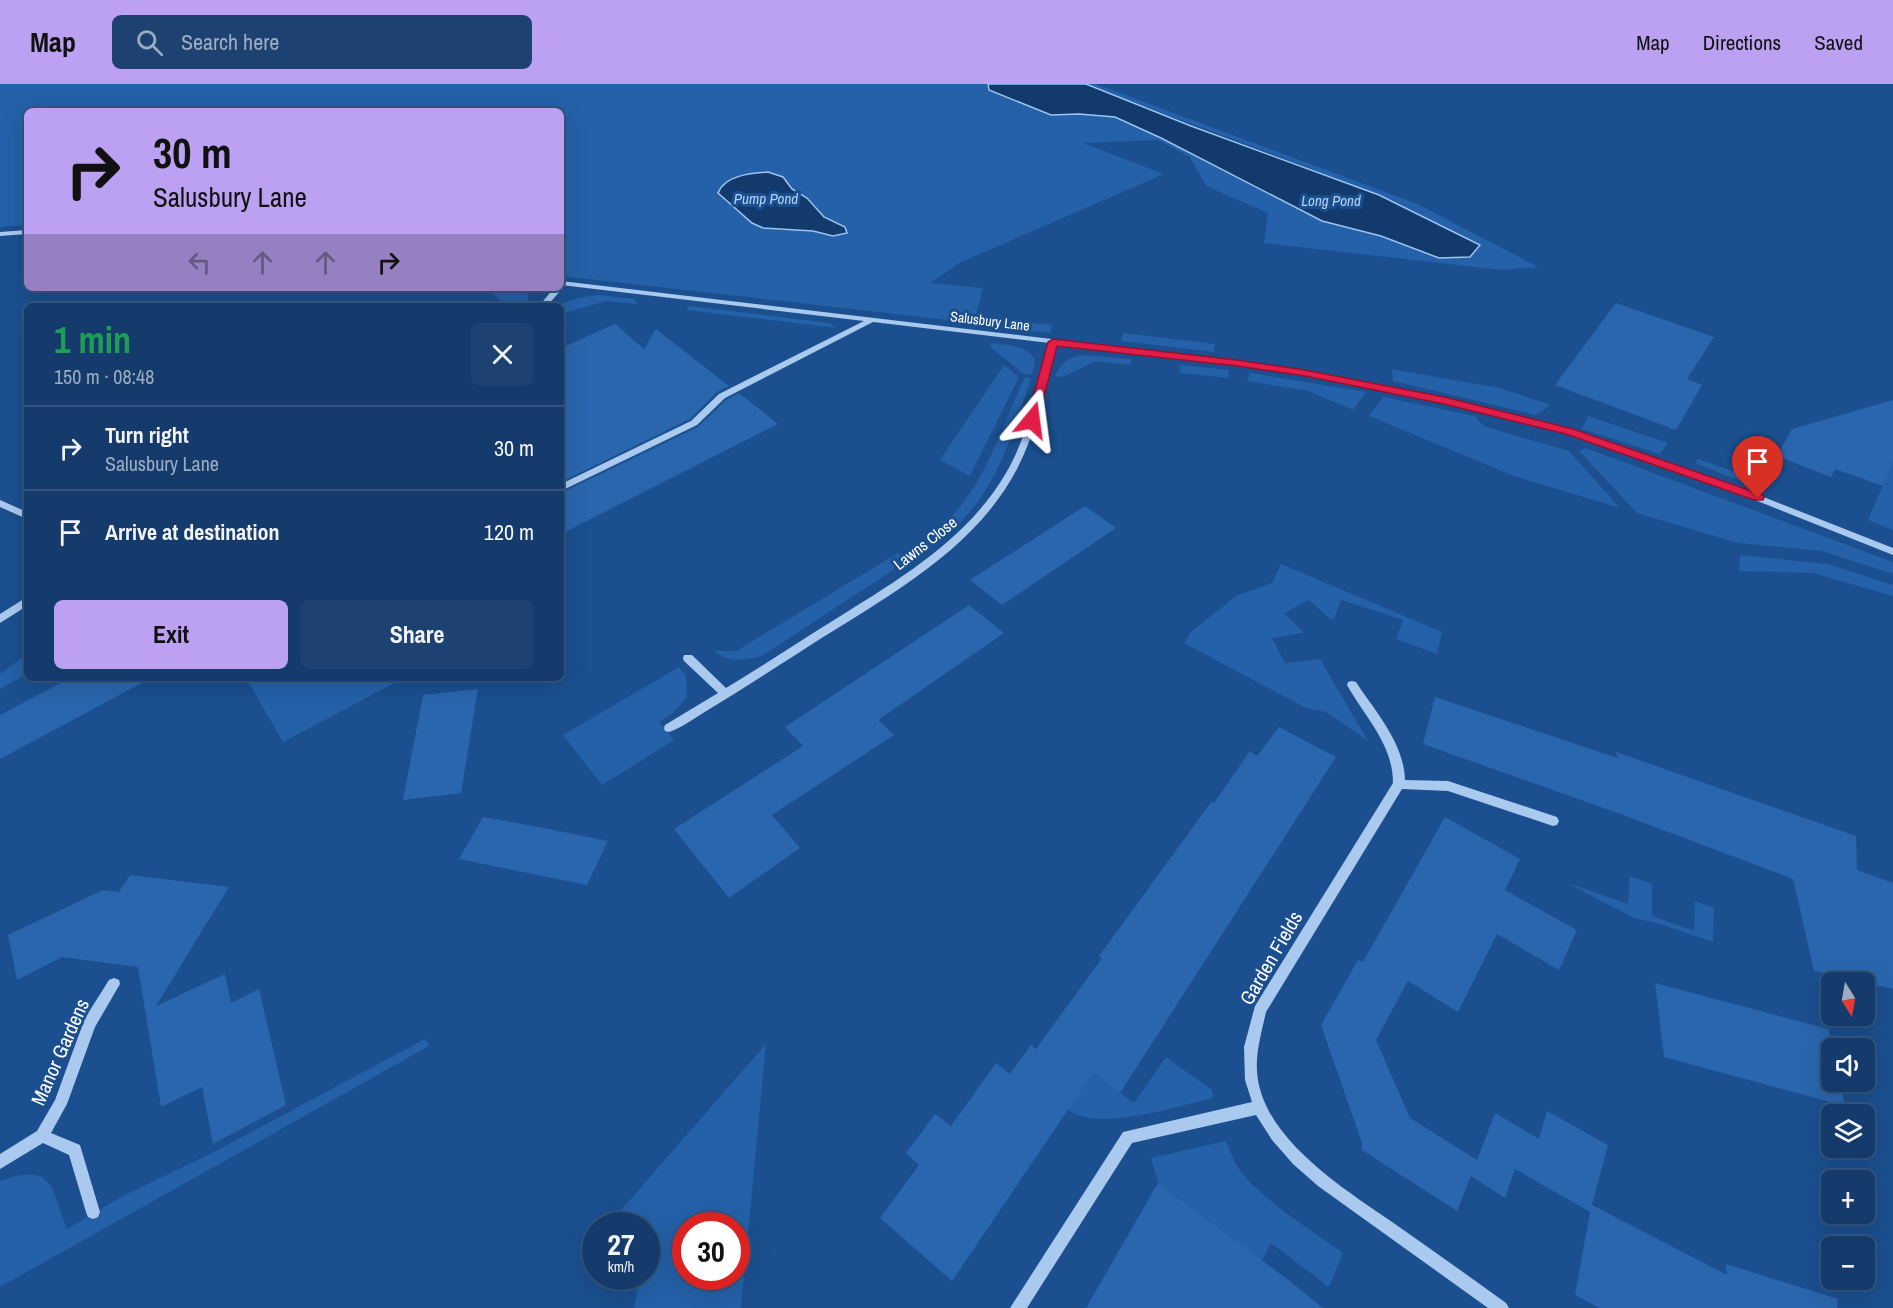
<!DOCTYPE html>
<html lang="en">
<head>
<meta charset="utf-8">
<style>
  :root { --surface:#143b6b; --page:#1d4271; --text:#f1f3f6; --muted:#9dadc1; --line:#33557e; --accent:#bca0f2 }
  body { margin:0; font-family:"Archivo Narrow",sans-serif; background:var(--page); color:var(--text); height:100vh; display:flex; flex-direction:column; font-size:22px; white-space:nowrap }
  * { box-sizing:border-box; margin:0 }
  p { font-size:20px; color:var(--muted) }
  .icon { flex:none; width:33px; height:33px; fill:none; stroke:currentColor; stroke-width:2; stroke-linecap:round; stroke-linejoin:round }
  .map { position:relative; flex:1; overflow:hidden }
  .drawer { position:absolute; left:24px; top:219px; width:540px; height:378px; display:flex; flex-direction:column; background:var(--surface); border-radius:9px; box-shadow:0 6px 24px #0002,0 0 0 2px var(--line) }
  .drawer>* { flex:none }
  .banner { position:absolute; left:24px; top:24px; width:540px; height:183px; border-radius:9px; box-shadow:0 6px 24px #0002,0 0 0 2px var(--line); background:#bca0f2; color:#111; overflow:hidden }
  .needle { width:39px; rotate:169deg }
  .controls { position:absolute; left:1821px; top:888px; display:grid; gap:12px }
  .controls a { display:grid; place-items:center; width:54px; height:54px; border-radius:9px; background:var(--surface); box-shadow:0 6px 24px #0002,0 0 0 2px var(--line); font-size:30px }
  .speed { position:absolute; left:582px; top:1128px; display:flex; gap:12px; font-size:30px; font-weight:700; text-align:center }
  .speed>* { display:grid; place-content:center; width:78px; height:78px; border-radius:50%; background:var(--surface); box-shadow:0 6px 24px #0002,0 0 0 2px var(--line); line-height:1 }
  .speed small { font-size:15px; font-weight:400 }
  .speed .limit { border:9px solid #d22; background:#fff; color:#111 }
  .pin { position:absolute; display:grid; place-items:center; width:51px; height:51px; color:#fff; margin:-62px -26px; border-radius:50% 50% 50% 0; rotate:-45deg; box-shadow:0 0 6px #0007 }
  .pin .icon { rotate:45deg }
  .me { position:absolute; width:66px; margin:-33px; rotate:16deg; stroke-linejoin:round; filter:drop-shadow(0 0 4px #0008) }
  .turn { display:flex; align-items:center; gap:21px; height:126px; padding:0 30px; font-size:27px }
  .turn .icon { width:78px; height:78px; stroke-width:2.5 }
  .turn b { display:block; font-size:42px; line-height:51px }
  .lanes { display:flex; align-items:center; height:57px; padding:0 30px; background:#0003; justify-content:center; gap:30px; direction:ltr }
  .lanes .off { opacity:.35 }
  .round { display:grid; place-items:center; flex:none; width:63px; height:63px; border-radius:9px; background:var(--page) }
  .summary { display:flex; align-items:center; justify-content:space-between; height:102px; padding:0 30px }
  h1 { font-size:36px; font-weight:700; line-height:45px; color:#1e9e55 }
  .cta { display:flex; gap:12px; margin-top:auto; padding:12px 30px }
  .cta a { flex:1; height:69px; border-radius:9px; background:var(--accent); color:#111; font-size:24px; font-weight:700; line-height:69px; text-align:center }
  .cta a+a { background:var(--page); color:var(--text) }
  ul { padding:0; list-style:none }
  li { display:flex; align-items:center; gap:18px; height:84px; padding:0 30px; border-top:2px solid var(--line) }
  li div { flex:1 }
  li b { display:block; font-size:22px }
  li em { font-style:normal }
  header { display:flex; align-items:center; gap:36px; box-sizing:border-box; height:84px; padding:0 30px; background:var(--accent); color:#111 }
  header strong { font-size:28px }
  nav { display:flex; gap:33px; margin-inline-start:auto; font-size:21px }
  .search { width:420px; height:54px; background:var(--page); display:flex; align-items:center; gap:15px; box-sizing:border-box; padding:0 21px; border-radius:9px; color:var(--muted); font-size:22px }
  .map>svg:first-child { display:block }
</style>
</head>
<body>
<header>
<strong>Map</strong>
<div class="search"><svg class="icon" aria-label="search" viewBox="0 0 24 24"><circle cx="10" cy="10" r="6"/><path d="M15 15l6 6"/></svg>Search here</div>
<nav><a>Map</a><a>Directions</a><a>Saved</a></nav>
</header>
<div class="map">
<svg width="1893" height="1224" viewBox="0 0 1893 1224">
  <rect width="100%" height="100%" fill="#1b4f8f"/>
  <!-- green -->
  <g fill="#2461a8" fill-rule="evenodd">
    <path d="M0 0H988L990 6 1051 31 1079 30 1115 33 1161 54 1322 137 1381 152 1479 161C1354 94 1218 52 1086 0H1096L1417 120 1539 183 1501 186 1264 159 1268 129 1206 102 1190 73 1158 56 1083 59 1164 90 959 179 931 199 983 204 974 239 561 192V27H27V141L0 143ZM768 88 783 93 792 105 807 114 824 133 844 143 833 152 813 147 778 146 752 139 725 117 729 97 743 91Z"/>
    <polygon points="487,204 524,204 528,212 528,221 506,222"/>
    <path d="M600 211 635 215 637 220 606 217 561 230V222H558C571 215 585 212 600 211Z"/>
    <polygon points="689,222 829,239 837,244 687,226"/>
    <polygon points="998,235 1052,241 1050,249 995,243"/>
    <polygon points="1123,249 1215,260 1214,268 1121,257"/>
    <path d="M991 259C1006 261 1027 260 1035 276L1032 291 1024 290 990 263Z"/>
    <path d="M1085 271 1131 275V281L1096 277 1062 293 1055 292C1062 278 1068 273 1085 271Z"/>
    <polygon points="1004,281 1019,293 970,392 940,376"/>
    <polygon points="1181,281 1229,286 1228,294 1180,289"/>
    <polygon points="1392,285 1499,304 1551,321 1536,331 1393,297"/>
    <polygon points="1250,289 1366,308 1353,326 1308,307 1247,297"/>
    <path d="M1025 293 1031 294C1009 360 994 418 935 460L927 452C934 447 943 442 949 435 986 398 1003 340 1025 293Z"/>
    <polygon points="1383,313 1475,332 1483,342 1569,367 1620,424 1514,392 1369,332"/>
    <polygon points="1588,332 1668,359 1660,370 1582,345"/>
    <polygon points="1586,364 1893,478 1893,490 1822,467 1738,459 1637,429 1579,367"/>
    <polygon points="1698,375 1752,394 1749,400 1696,380"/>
    <polygon points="1893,378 1893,446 1868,436"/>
    <path d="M898 469 907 477 762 572C745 576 728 579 714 567H736Z"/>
    <polygon points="1740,471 1828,480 1893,501 1893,512 1813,489 1739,487"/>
    <polygon points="1281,480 1442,548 1437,570 1396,555 1403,536 1341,516 1334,535 1330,535 1309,516 1284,529 1304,549 1272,554 1285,579 1320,575 1368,657 1326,628 1306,624 1184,559 1191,548 1236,512 1272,499"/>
    <polygon points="27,570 27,590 0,605 0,590"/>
    <polygon points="679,583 686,592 687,613 673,629 659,638 674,656 602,701 563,651"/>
    <polygon points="246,594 404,594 283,658"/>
    <polygon points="1630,792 1652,800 1652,832 1694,847 1695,817 1714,824 1713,858 1660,840 1634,834 1565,798 1628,820"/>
    <path d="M425 955 429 962 0 1203V1097C56 1077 51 1107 67 1145L123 1112 214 1068Z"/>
    <path d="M766 960 741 1224H634L637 1209 632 1193 646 1192V1142L617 1141 615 1133ZM686 1142H736V1192H686Z"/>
    <path d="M1166 973 1212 1006 1213 1014C1179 1022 1095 1049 1067 1025L1084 983 1134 1019Z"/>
    <path d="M1226 1057C1229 1064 1232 1072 1235 1079 1254 1111 1312 1147 1343 1169L1329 1203 1271 1159 1260 1180 1211 1144 1212 1139 1158 1099 1151 1074Z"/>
  </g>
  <!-- water -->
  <g fill="#123a6d" stroke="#9cc4f0" stroke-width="1.5">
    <polygon points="988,0 1086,0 1191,42 1379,111 1480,161 1470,173 1439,174 1381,152 1322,137 1161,54 1115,33 1079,30 1051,31 989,6"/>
    <path d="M768 88 783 93 792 105 807 114 824 133 845 143 847 149 833 152 813 147 763 144 752 139 718 109C725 91 752 89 768 88Z"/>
  </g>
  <!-- building -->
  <g fill="#2a66ad">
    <polygon points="1616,219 1714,253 1687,295 1702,301 1676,346 1555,301"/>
    <polygon points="615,240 644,265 656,245 729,302 717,308 690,335 561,398 561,264"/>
    <polygon points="739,309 778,340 561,450 561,409 698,343 726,316"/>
    <polygon points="1893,316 1893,378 1883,402 1835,385 1831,393 1777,372 1792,345"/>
    <polygon points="1085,422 1116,444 1002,521 970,496"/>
    <polygon points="969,521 1004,549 878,636 894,651 772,731 800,764 729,814 674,745 803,662 785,643"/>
    <polygon points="70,594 151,594 0,675 0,631"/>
    <polygon points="478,605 461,709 403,716 423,611"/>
    <polygon points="1435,613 1617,674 1616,668 1856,752 1857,786 1893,799 1893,905 1814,887 1793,795 1623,731 1423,660"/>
    <polygon points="1279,643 1336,673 1120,1009 1093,989 952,1197 880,1134 919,1081 906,1069 935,1030 951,1042 996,979 1010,990 1031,961 1036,965 1102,874 1099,872 1212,717 1214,719 1250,667 1257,672"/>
    <polygon points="483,733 544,744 608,757 587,801 459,775"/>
    <polygon points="1445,733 1520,775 1505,806 1577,846 1559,886 1497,850 1458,928 1408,897 1376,956 1410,1034 1477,1076 1495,1029 1539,1055 1547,1027 1608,1061 1592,1121 1727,1191 1726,1180 1838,1215 1837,1224 1599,1224 1575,1211 1590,1128 1515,1085 1505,1114 1471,1092 1457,1127 1362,1066 1362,1059 1321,941 1358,876 1363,878"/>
    <polygon points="130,791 229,803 156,922 225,890 231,919 259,905 286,1021 213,1060 202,1003 161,1023 138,883 62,873 17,896 8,851 103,806 119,808"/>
    <polygon points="1655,899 1828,945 1833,964 1832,998 1840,998 1845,1022 1664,973"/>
    <polygon points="1158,1099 1291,1198 1323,1224 1086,1224"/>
  </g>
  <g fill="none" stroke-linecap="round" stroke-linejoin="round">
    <!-- minor -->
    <g fill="#a9c9ee" fill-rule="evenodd">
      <polygon points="27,146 27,150 0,152 0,148"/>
      <path d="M561 197 1237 277 1305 287 1444 315 1572 345 1761 412 1893 464V471L1755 416 1567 349 1444 319 1305 291 1237 281 1056 260C1046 302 1037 346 1017 385 972 471 878 517 800 568 770 587 739 607 708 626 696 633 683 643 669 648L665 647 664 644 665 641 718 609 684 577 683 574 684 571H692L726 604C763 582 798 558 834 536 898 496 967 456 1006 389 1029 349 1038 303 1049 259L873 238 725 314 697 341 561 407V400L691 337 719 310 864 237 561 201Z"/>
      <polygon points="561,203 562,204 561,206 547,222 539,222 554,204"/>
      <polygon points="0,416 27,428 27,435 0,423"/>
      <polygon points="27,513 27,522 0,539 0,530"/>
      <path d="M1352 597 1356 598C1375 627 1404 659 1405 696L1448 697 1557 733 1559 737 1557 741 1553 742 1448 707 1402 705 1266 928C1261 951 1254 973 1258 996 1269 1062 1354 1111 1405 1147 1439 1171 1473 1195 1506 1219L1509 1224H1488L1318 1102 1293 1080 1272 1056 1256 1031 1132 1059 1027 1224H1010L1123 1048 1252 1018 1245 996 1244 963 1255 922 1393 699C1393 660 1365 633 1347 601L1348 598Z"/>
      <polygon points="114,894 119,896 120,900 95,943 67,1020 51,1049 80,1061 100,1128 98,1133 93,1135 88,1133 86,1128 69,1071 43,1059 0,1085 0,1070 37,1047 55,1016 85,934 109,896"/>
    </g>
  </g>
  <!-- route -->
  <polygon fill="#e11d48" stroke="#92132f" stroke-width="1.5" points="1053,255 1237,276 1305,286 1444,313 1573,345 1763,411 1764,414 1763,416 1754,416 1566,350 1444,320 1305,292 1237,282 1057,262 1038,336 1032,339 1028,338 1027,336 1048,258"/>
  <g text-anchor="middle" stroke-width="6" stroke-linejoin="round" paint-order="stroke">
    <!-- far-street labels -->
    <g font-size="14" fill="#fff" stroke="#1b4f8f">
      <text transform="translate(990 237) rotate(7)" y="5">Salusbury Lane</text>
    </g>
    <!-- far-water labels -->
    <g font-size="15" font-style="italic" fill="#b5d3f5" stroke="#1b4f8f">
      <text x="766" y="120">Pump Pond</text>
      <text x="1331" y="122">Long Pond</text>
    </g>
    <!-- street labels -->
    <g font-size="16" fill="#fff" stroke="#1b4f8f">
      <text transform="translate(925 459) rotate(-38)" y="6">Lawns Close</text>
    </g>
    <!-- near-street labels -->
    <g font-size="20" fill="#fff" stroke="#1b4f8f">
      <text transform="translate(1271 874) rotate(-60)" y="7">Garden Fields</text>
      <text transform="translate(60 968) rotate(-66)" y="7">Manor Gardens</text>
    </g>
  </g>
</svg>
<div class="controls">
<a><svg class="needle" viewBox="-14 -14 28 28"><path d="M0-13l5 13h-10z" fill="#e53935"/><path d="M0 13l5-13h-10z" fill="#9dadc1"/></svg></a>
<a><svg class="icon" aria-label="sound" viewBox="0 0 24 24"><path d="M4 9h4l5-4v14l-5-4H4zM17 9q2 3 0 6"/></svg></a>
<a><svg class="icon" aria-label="layers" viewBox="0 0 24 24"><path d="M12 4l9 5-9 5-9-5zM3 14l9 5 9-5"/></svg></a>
<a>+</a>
<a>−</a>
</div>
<div class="speed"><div>27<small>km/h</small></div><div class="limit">30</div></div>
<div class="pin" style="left:1758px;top:414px;background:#d93025"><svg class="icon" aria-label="arrive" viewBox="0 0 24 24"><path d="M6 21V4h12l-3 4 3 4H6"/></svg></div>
<svg class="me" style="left:1032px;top:336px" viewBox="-20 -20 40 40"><path d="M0-17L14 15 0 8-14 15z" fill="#e11d48" stroke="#fff" stroke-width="4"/></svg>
<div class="banner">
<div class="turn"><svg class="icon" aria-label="right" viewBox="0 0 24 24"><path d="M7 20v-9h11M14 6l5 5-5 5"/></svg><div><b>30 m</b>Salusbury Lane</div></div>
<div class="lanes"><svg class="icon off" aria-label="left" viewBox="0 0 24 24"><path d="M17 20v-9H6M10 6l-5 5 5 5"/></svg><svg class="icon off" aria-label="ahead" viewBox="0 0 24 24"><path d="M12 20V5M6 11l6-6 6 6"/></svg><svg class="icon off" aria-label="ahead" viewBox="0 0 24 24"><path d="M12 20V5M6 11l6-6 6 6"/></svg><svg class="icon" aria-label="right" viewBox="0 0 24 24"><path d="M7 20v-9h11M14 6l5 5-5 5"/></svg></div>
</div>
<section class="drawer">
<div class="summary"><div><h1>1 min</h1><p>150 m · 08:48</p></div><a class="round"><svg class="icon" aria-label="close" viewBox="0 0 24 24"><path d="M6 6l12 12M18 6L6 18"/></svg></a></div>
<ul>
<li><svg class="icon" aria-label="right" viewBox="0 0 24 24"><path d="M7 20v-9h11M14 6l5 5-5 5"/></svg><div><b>Turn right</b><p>Salusbury Lane</p></div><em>30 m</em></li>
<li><svg class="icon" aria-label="arrive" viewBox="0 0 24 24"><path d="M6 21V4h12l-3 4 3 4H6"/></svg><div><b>Arrive at destination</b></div><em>120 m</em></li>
</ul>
<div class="cta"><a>Exit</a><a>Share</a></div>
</section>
</div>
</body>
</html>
